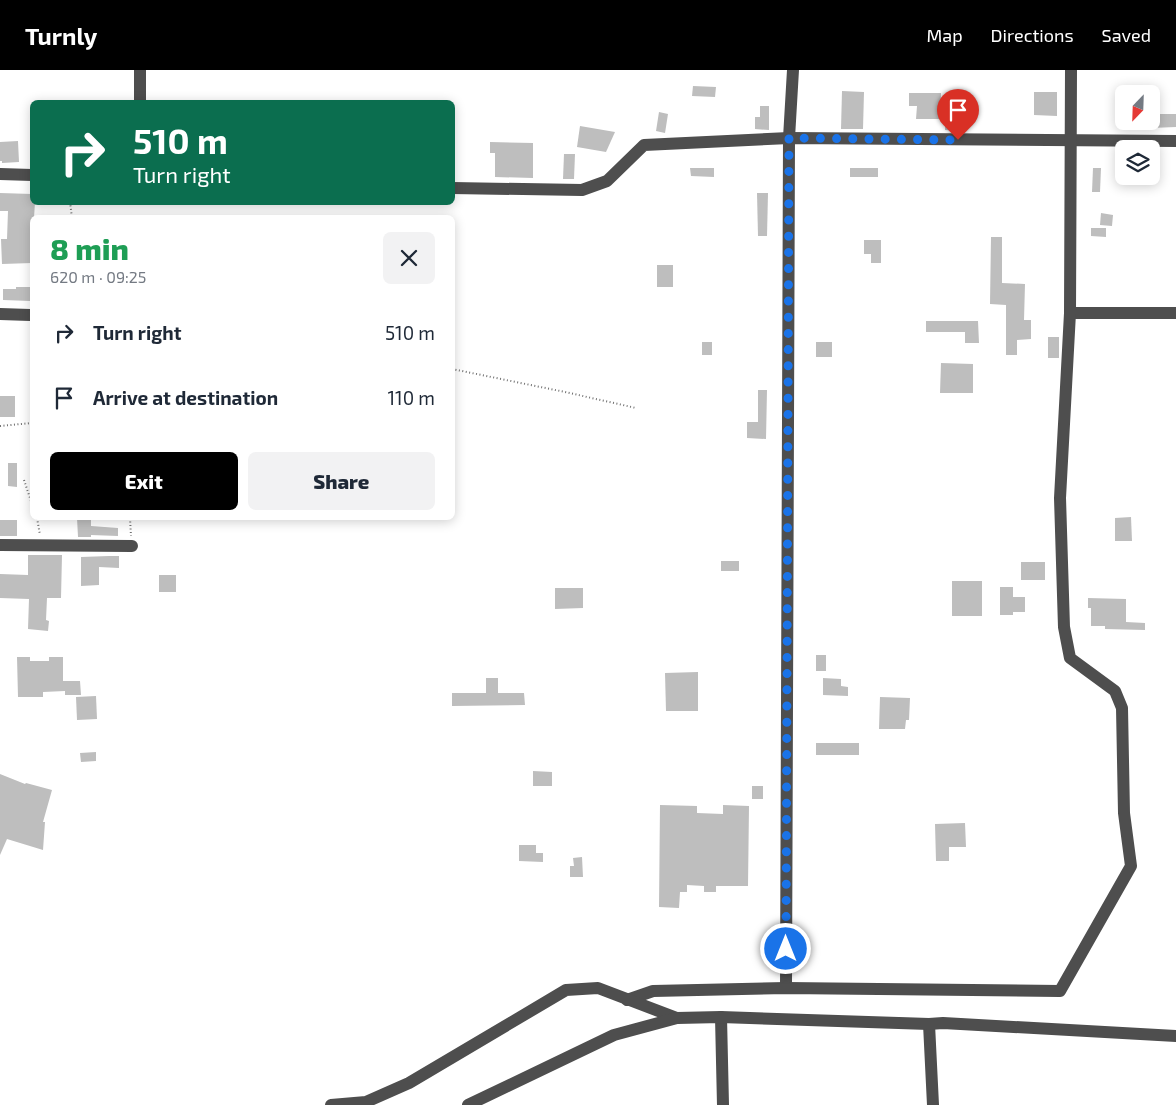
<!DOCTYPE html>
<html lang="en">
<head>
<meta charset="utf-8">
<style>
  :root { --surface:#fff; --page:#f2f2f3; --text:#1f2937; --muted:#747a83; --accent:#000 }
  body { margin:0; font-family:"Exo 2",sans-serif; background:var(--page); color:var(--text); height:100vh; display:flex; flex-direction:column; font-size:19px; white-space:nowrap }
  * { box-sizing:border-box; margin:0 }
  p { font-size:16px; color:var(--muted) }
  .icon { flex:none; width:28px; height:28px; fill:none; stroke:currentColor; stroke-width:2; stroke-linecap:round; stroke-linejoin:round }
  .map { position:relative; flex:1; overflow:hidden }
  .sheet { position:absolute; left:30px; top:145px; width:425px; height:305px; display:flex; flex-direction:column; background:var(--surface); border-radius:8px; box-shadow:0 2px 12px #0003 }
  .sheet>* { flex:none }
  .top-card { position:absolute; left:30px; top:30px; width:425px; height:105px; border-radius:8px; box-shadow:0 2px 12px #0003; background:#0b6e4f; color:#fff; overflow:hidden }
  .needle { width:32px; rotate:203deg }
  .buttons { position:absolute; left:1115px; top:15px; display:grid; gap:10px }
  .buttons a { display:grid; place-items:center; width:45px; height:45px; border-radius:8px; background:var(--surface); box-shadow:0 2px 12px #0003; font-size:25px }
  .pin { position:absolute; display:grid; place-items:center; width:42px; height:42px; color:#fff; margin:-51px -21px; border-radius:50% 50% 50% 0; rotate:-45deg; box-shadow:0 0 5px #0007 }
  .pin .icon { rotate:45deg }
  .me { position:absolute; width:55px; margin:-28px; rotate:0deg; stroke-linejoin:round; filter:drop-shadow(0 0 4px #0008) }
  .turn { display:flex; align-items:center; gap:18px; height:105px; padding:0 20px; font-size:22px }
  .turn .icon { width:65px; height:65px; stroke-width:2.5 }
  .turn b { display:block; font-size:35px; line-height:42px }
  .round { display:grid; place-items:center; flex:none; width:52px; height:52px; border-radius:8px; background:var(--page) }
  .head { display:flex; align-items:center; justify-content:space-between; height:85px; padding:0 20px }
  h1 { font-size:30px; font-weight:800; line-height:38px; color:#1e9e55 }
  .primary-button { display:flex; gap:10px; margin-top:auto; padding:10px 20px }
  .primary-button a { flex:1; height:58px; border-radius:8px; background:var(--accent); color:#fff; font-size:20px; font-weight:800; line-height:58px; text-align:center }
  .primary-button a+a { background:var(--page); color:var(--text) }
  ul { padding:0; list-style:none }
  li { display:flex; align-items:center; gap:15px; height:65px; padding:0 20px }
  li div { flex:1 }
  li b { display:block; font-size:19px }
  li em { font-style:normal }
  header { display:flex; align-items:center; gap:30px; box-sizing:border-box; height:70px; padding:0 25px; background:var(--accent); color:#fff }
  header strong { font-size:24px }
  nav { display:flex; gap:28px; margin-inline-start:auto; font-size:18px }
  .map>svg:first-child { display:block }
</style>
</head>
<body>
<header>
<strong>Turnly</strong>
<nav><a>Map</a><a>Directions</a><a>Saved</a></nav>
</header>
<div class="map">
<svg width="1176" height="1035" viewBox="0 0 1176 1035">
  <rect width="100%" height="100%" fill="#fff"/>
  <!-- building -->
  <g fill="#bebebe">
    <polygon points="693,16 716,17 715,27 692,26"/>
    <polygon points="842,21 864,22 863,59 841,59"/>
    <polygon points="1034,22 1057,22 1057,46 1034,45"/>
    <polygon points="909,23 941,23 940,49 916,49 917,36 909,36"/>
    <polygon points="760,36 769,36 769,60 755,59 755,47 760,47"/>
    <polygon points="1151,41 1160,41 1160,44 1176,44 1176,57 1151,58"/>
    <polygon points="659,42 668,44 665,63 656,61"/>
    <polygon points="945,46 961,47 961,61 945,60"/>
    <polygon points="580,56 615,62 606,82 577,77"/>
    <polygon points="18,71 19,92 2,93 2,91 0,91 0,72"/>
    <polygon points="490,72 533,73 533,108 495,107 495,83 490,83"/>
    <polygon points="564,84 575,84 574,109 563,109"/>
    <polygon points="690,98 714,98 714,107 691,106"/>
    <rect x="850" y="98" width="28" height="9"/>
    <polygon points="1093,98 1101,98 1100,122 1092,122"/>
    <polygon points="0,123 32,124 32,132 35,132 34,148 32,148 32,193 2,194 1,169 7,169 8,141 0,141"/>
    <polygon points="757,123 768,123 767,166 758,166"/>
    <polygon points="1101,143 1113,145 1112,156 1100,155"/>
    <polygon points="1091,158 1106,158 1106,167 1091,166"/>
    <polygon points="991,167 1002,167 1002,213 1025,214 1024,250 1031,250 1031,269 1017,270 1017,285 1006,285 1006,235 990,234"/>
    <polygon points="864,170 881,170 881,193 871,193 871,184 864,184"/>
    <rect x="657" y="195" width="16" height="22"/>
    <polygon points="16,217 30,217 30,231 3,230 3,219 16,219"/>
    <polygon points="926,251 978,251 979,273 965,273 965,262 926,262"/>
    <rect x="1048" y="267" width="11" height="21"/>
    <rect x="702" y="272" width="10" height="13"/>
    <rect x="816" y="272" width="16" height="15"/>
    <polygon points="941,293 973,294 973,323 940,323"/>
    <polygon points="758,320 767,320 766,369 747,368 747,352 758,352"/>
    <rect x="0" y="326" width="15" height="21"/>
    <polygon points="8,393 17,393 17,417 8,416"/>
    <polygon points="1131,447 1132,471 1115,471 1115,448"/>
    <polygon points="77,448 91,448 91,456 118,458 118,466 91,465 91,467 78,467"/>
    <rect x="0" y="450" width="17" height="16"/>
    <polygon points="28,485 62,485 61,528 47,528 46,550 49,551 48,561 28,559 29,529 0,528 0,504 28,505"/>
    <polygon points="109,486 119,486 119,498 99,497 99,515 81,516 81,487"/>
    <rect x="721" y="491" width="18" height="10"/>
    <rect x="1021" y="492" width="24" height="18"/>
    <rect x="159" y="505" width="17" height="17"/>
    <rect x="952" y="511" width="30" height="35"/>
    <polygon points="1000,517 1013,517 1013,527 1025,527 1025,542 1013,542 1013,545 1000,545"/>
    <polygon points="555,518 583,518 583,538 555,539"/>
    <polygon points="1088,528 1126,529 1126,552 1145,553 1145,560 1105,559 1105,556 1091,556 1091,538 1088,538"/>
    <rect x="816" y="585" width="10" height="16"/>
    <polygon points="17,587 30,587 30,591 49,591 49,587 63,587 63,611 80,611 81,625 65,625 65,621 43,622 43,627 18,627"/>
    <polygon points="698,602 698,641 666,641 665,603"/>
    <polygon points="486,608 498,608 498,623 524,623 525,635 452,636 452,623 486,623"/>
    <polygon points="823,608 841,609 841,616 848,617 848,626 823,625"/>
    <polygon points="96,626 97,649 77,650 76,627"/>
    <polygon points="880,627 910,628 909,650 906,650 905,659 879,659"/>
    <rect x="816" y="673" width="43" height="12"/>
    <polygon points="96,682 96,691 81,692 80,683"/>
    <polygon points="533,701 552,702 552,716 533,716"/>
    <polygon points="0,704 25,714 26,713 52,720 43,752 45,752 43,780 7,769 0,785"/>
    <rect x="752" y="716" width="11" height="13"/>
    <polygon points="660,735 697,736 697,743 723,744 723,735 749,736 748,816 716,816 716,822 704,822 704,816 687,815 687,822 680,822 679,838 659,837"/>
    <polygon points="965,753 966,777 949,777 949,791 936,791 935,754"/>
    <polygon points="519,775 536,775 536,783 543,783 543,792 519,791"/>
    <polygon points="582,787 583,807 570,807 570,796 574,796 573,788"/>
  </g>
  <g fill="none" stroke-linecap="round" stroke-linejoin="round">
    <!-- path -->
    <g stroke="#707070" stroke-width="2" stroke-dasharray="1 2.5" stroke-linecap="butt">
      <polyline points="70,132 72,148"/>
      <polyline points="452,299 565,322 636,338"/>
      <polyline points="0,356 32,353"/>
      <polyline points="24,410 32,434"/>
      <polyline points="37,448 40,465"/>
      <polyline points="130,448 131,466"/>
    </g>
    <!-- minor -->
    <g stroke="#4e4e4e" stroke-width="12">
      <polyline points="140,32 140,0"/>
      <polyline points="0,104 32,105"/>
      <polyline points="452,118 582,120 607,111 644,75 789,68 1176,71"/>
      <polyline points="1070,243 1176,243"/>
      <polyline points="0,244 30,245"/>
      <polyline points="0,475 132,476"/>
      <polyline points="786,918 789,68 793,0"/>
      <polyline points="627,930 653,921 786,918 1060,921 1131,796 1124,743 1122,638 1115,621 1070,588 1064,557 1060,428 1070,243 1071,0"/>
      <polyline points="721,947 723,1035"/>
      <polyline points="929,954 933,1035"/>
      <polyline points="331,1035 366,1032 409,1013 566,920 598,918 677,948"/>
      <polyline points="468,1035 614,965 677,948 721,947 929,954 943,953 1176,966"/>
    </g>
  </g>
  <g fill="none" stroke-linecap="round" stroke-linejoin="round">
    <!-- route -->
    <polyline stroke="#1a73e8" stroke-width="9" stroke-dasharray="0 16.2" points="786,879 789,68 958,70"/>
  </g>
</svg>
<div class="buttons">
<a><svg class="needle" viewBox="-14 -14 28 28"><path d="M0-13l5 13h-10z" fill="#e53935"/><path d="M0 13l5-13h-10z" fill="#747a83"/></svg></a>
<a><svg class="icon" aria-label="layers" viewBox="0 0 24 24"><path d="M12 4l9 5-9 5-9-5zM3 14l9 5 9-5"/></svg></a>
</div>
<div class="pin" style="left:958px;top:70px;background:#d93025"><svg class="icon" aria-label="arrive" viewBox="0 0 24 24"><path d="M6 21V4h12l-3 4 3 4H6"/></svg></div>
<svg class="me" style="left:786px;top:879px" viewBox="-20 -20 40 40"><circle r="17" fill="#1a73e8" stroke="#fff" stroke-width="3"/><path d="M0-11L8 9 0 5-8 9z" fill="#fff"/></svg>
<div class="top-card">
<div class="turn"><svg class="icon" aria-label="right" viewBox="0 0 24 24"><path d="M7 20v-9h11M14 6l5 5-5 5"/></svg><div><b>510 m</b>Turn right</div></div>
</div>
<section class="sheet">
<div class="head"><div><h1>8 min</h1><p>620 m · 09:25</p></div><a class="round"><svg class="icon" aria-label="close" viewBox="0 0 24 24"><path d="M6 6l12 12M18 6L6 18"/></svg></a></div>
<ul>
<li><svg class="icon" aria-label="right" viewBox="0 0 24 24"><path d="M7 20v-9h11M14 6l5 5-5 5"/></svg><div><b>Turn right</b></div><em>510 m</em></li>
<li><svg class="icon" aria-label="arrive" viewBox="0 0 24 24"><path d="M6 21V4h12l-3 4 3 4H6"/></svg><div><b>Arrive at destination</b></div><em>110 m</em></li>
</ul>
<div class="primary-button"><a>Exit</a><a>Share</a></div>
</section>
</div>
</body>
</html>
